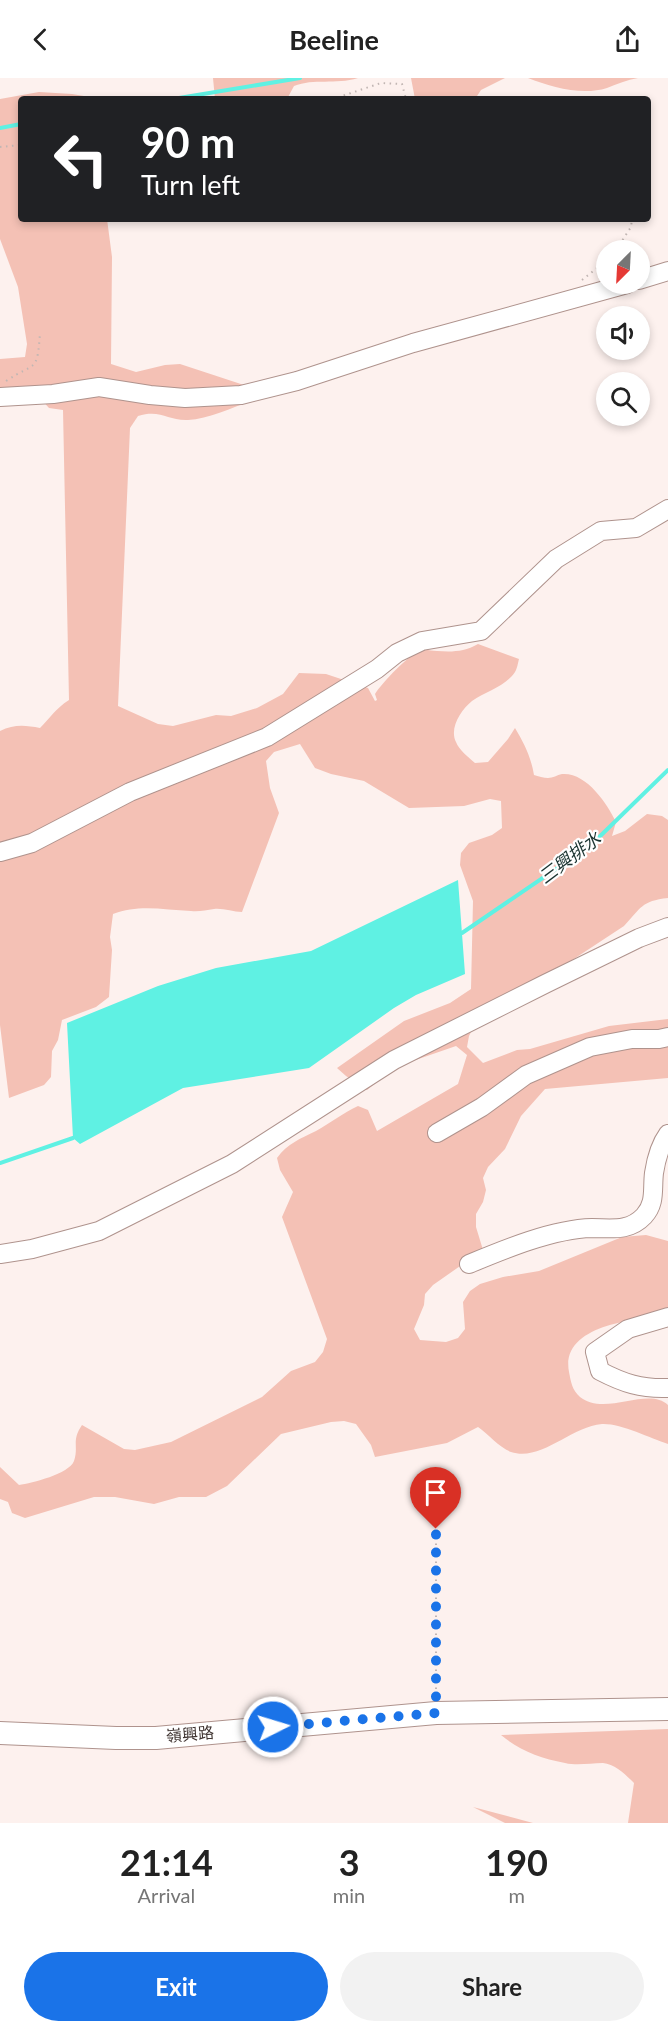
<!DOCTYPE html>
<html lang="en">
<head>
<meta charset="utf-8">
<style>
  :root { --surface:#fff; --page:#f2f2f2; --text:#222; --muted:#767676; --accent:#1a73e8 }
  body { margin:0; font-family:Lato,"Noto Sans TC",sans-serif; background:var(--page); color:var(--text); height:100vh; display:flex; flex-direction:column; font-size:22px; white-space:nowrap }
  * { box-sizing:border-box; margin:0 }
  p { font-size:20px; color:var(--muted) }
  .icon { flex:none; width:33px; height:33px; fill:none; stroke:currentColor; stroke-width:2; stroke-linecap:round; stroke-linejoin:round }
  .map { position:relative; height:1745px; overflow:hidden }
  .panel { display:flex; flex-direction:column; background:var(--surface); flex:1 }
  .panel>* { flex:none }
  .top-card { position:absolute; left:18px; top:18px; width:633px; height:126px; border-radius:6px; box-shadow:0 3px 9px #0003; background:#202124; color:#fff; overflow:hidden }
  .needle { width:39px; rotate:204deg }
  .controls { position:absolute; left:596px; top:162px; display:grid; gap:12px }
  .controls a { display:grid; place-items:center; width:54px; height:54px; border-radius:50%; background:var(--surface); box-shadow:0 3px 9px #0003; font-size:30px }
  .pin { position:absolute; display:grid; place-items:center; width:51px; height:51px; color:#fff; margin:-62px -26px; border-radius:50% 50% 50% 0; rotate:-45deg; box-shadow:0 0 6px #0007 }
  .pin .icon { rotate:45deg }
  .me { position:absolute; width:66px; margin:-33px; rotate:85deg; stroke-linejoin:round; filter:drop-shadow(0 0 4px #0008) }
  .turn { display:flex; align-items:center; gap:21px; height:126px; padding:0 24px; font-size:27px }
  .turn .icon { width:78px; height:78px; stroke-width:2.5 }
  .turn b { display:block; font-size:42px; line-height:51px }
  .eta { display:flex; justify-content:space-evenly; align-items:center; height:102px; text-align:center }
  .eta b { font-size:36px; font-weight:700; line-height:42px }
  .cta { display:flex; gap:12px; margin-top:auto; padding:12px 24px }
  .cta a { flex:1; height:69px; border-radius:36px; background:var(--accent); color:#fff; font-size:24px; font-weight:700; line-height:69px; text-align:center }
  .cta a+a { background:var(--page); color:var(--text) }
  header { display:flex; justify-content:space-between; align-items:center; height:78px; padding:0 24px; background:var(--surface); font-size:27px; font-weight:700 }
  .map>svg:first-child { display:block }
</style>
</head>
<body>
<header><svg class="icon" aria-label="back" viewBox="0 0 24 24"><path d="M15 5l-7 7 7 7"/></svg>Beeline<svg class="icon" aria-label="share" viewBox="0 0 24 24"><path d="M12 15V3M7 8l5-5 5 5M5 13v7h14v-7"/></svg></header>
<div class="map">
<svg width="668" height="1745" viewBox="0 0 668 1745">
  <rect width="100%" height="100%" fill="#fdf1ee"/>
  <!-- green -->
  <g fill="#f4c1b5">
    <path d="M213 0H358C335 7 314 0 294 8L287 21H215Z"/>
    <polygon points="411,0 505,0 481,12 475,21 415,21"/>
    <path d="M528 0H638C627 2 617 6 607 10 582 18 551 9 528 0Z"/>
    <path d="M39 14 72 16 102 21H21V141H107L112 179 111 286 136 294 165 287 180 286 250 309 252 323C233 329 208 341 188 342 168 343 161 331 138 338L130 350 118 628 158 646 173 648 216 637 231 638 257 630 283 616 299 595 326 596 368 610 375 623 377 622 375 616C381 606 411 574 422 572 427 571 432 573 437 573 452 574 464 574 478 566L519 581C518 585 517 591 515 594 505 609 486 613 472 623 461 632 449 650 456 664 459 672 468 679 475 685L488 684 508 661 515 650C524 665 531 679 534 697 538 698 544 700 548 700 553 700 557 697 562 696 586 694 607 725 616 744L612 758 625 753 647 736 662 738 668 742V820C641 823 641 830 624 848L475 946 469 958 467 969 483 985 517 972 530 971 609 948 668 941V1000L545 1011 521 1038 505 1071 488 1089 483 1100 486 1112 483 1124 476 1136V1149L483 1172 433 1207 425 1216 424 1227 414 1251 420 1262 446 1264 458 1260 465 1251 463 1224 470 1213 480 1206 503 1199 539 1193 622 1159 646 1157 668 1163V1239C636 1240 560 1247 569 1294 571 1304 572 1312 580 1319 605 1339 648 1308 668 1327V1366C650 1360 620 1345 602 1346 570 1349 541 1384 511 1374 500 1370 488 1356 478 1349L447 1365 375 1379 371 1367 356 1346 344 1343 331 1344 281 1356 227 1408 206 1419H179L154 1426 115 1419H94L25 1440 12 1435 8 1424 0 1421V1389L19 1407C32 1405 69 1396 74 1383 79 1368 71 1363 82 1347L124 1371 135 1372 171 1364 262 1319 291 1293 315 1284 323 1274 327 1261 282 1139 293 1114 280 1092 277 1080C288 1065 300 1061 316 1053 330 1045 343 1035 358 1028L368 1032 377 1053 458 1006 467 977 456 968 404 986 393 991 367 1012 346 998 337 990 404 943 450 925 471 911 473 823 460 787 461 775 469 765 492 757 502 750 501 723 490 721 464 728 409 730 364 703 331 696 315 690 300 666 274 674 266 683 270 710 279 735 242 834C233 834 223 830 214 831 206 832 199 834 191 833 164 832 139 826 113 836L110 859 112 872 109 919 96 929 62 942 58 962 52 973 51 999 44 1007 9 1020 0 947V653C14 646 25 647 40 650 51 639 55 631 69 622L63 332 49 330 40 320 0 321V281L25 279 27 266 18 209 0 161V21Z"/>
    <path d="M668 1651V1745H628L634 1705C626 1697 615 1686 603 1685 590 1685 578 1688 565 1685 540 1680 520 1673 501 1657Z"/>
    <polygon points="473,1729 533,1745 505,1745"/>
  </g>
  <!-- water -->
  <polygon fill="#5ff1e3" points="458,802 465,896 416,917 394,930 309,990 183,1010 80,1066 73,1060 67,945 158,908 216,890 311,873"/>
  <g fill="none" stroke-linecap="round" stroke-linejoin="round">
    <!-- stream -->
    <g stroke="#5ff1e3" stroke-width="4">
      <polyline points="173,21 300,0"/>
      <polyline points="0,50 21,46"/>
      <polyline points="462,855 591,767 668,692"/>
      <polyline points="0,1085 73,1060"/>
    </g>
    <defs>
      <g id="minor">
        <polyline points="639,202 668,193"/>
        <polyline points="0,319 53,316 99,309 150,317 185,320 241,317 297,303 413,265 627,206"/>
        <polyline points="0,774 32,765 130,714 267,659 377,591 397,575 422,563 481,553 556,481 601,453 636,450 668,431"/>
        <polyline points="437,1055 482,1029 526,997 590,969 632,961 659,961 668,959"/>
        <polyline points="0,1176 32,1171 99,1153 232,1086 394,982 545,906 639,860 668,849"/>
        <path d="M469 1186C505 1171 553 1151 592 1150 611 1150 629 1154 644 1138 656 1125 652 1111 654 1095 656 1082 660 1067 668 1056"/>
        <path d="M668 1239 628 1251 595 1274 600 1293C623 1305 641 1311 668 1310"/>
      </g>
      <polyline id="major" points="0,1655 116,1660 156,1660 436,1635 668,1631"/>
    </defs>
    <!-- minor casing -->
    <use href="#minor" stroke="#af938d" stroke-width="20"/>
    <!-- major casing -->
    <use href="#major" stroke="#af938d" stroke-width="24"/>
    <!-- path -->
    <g stroke="#c1b6b3" stroke-width="2" stroke-dasharray="1.5 4.5" stroke-linecap="butt">
      <polyline points="320,21 339,19 381,5 402,6 406,21"/>
      <polyline points="0,69 21,67"/>
      <polyline points="616,172 631,149 632,141"/>
      <polyline points="582,202 606,183"/>
      <path d="M6 303C36 283 37 296 40 255"/>
      <polyline points="436,1617 436,1451"/>
    </g>
    <!-- minor -->
    <use href="#minor" stroke="#fff" stroke-width="18"/>
    <!-- major -->
    <use href="#major" stroke="#fff" stroke-width="22"/>
  </g>
  <g fill="none" stroke-linecap="round" stroke-linejoin="round">
    <!-- route -->
    <polyline stroke="#1a73e8" stroke-width="10" stroke-dasharray="0 18" points="273,1649 436,1635 436,1451"/>
  </g>
  <g text-anchor="middle" stroke-width="4.5" stroke-linejoin="round" paint-order="stroke">
    <!-- street labels -->
    <g font-size="16" fill="#413633" stroke="#fff">
      <text transform="translate(190 1656) rotate(-5)" y="6">嶺興路</text>
    </g>
    <!-- water labels -->
    <g font-size="18" font-style="italic" fill="#1a3330" stroke="#fff">
      <text transform="translate(570 780) rotate(-37)" y="6">三興排水</text>
    </g>
  </g>
</svg>
<div class="controls">
<a><svg class="needle" viewBox="-14 -14 28 28"><path d="M0-13l5 13h-10z" fill="#e53935"/><path d="M0 13l5-13h-10z" fill="#767676"/></svg></a>
<a><svg class="icon" aria-label="sound" viewBox="0 0 24 24"><path d="M4 9h4l5-4v14l-5-4H4zM17 9q2 3 0 6"/></svg></a>
<a><svg class="icon" aria-label="search" viewBox="0 0 24 24"><circle cx="10" cy="10" r="6"/><path d="M15 15l6 6"/></svg></a>
</div>
<div class="pin" style="left:436px;top:1451px;background:#d93025"><svg class="icon" aria-label="arrive" viewBox="0 0 24 24"><path d="M6 21V4h12l-3 4 3 4H6"/></svg></div>
<svg class="me" style="left:273px;top:1649px" viewBox="-20 -20 40 40"><circle r="17" fill="#1a73e8" stroke="#fff" stroke-width="3"/><path d="M0-11L8 9 0 5-8 9z" fill="#fff"/></svg>
<div class="top-card">
<div class="turn"><svg class="icon" aria-label="left" viewBox="0 0 24 24"><path d="M17 20v-9H6M10 6l-5 5 5 5"/></svg><div><b>90 m</b>Turn left</div></div>
</div>
</div>
<section class="panel">
<div class="eta">
<div><b>21:14</b><p>Arrival</p></div>
<div><b>3</b><p>min</p></div>
<div><b>190</b><p>m</p></div>
</div>
<div class="cta"><a>Exit</a><a>Share</a></div>
</section>
</body>
</html>
